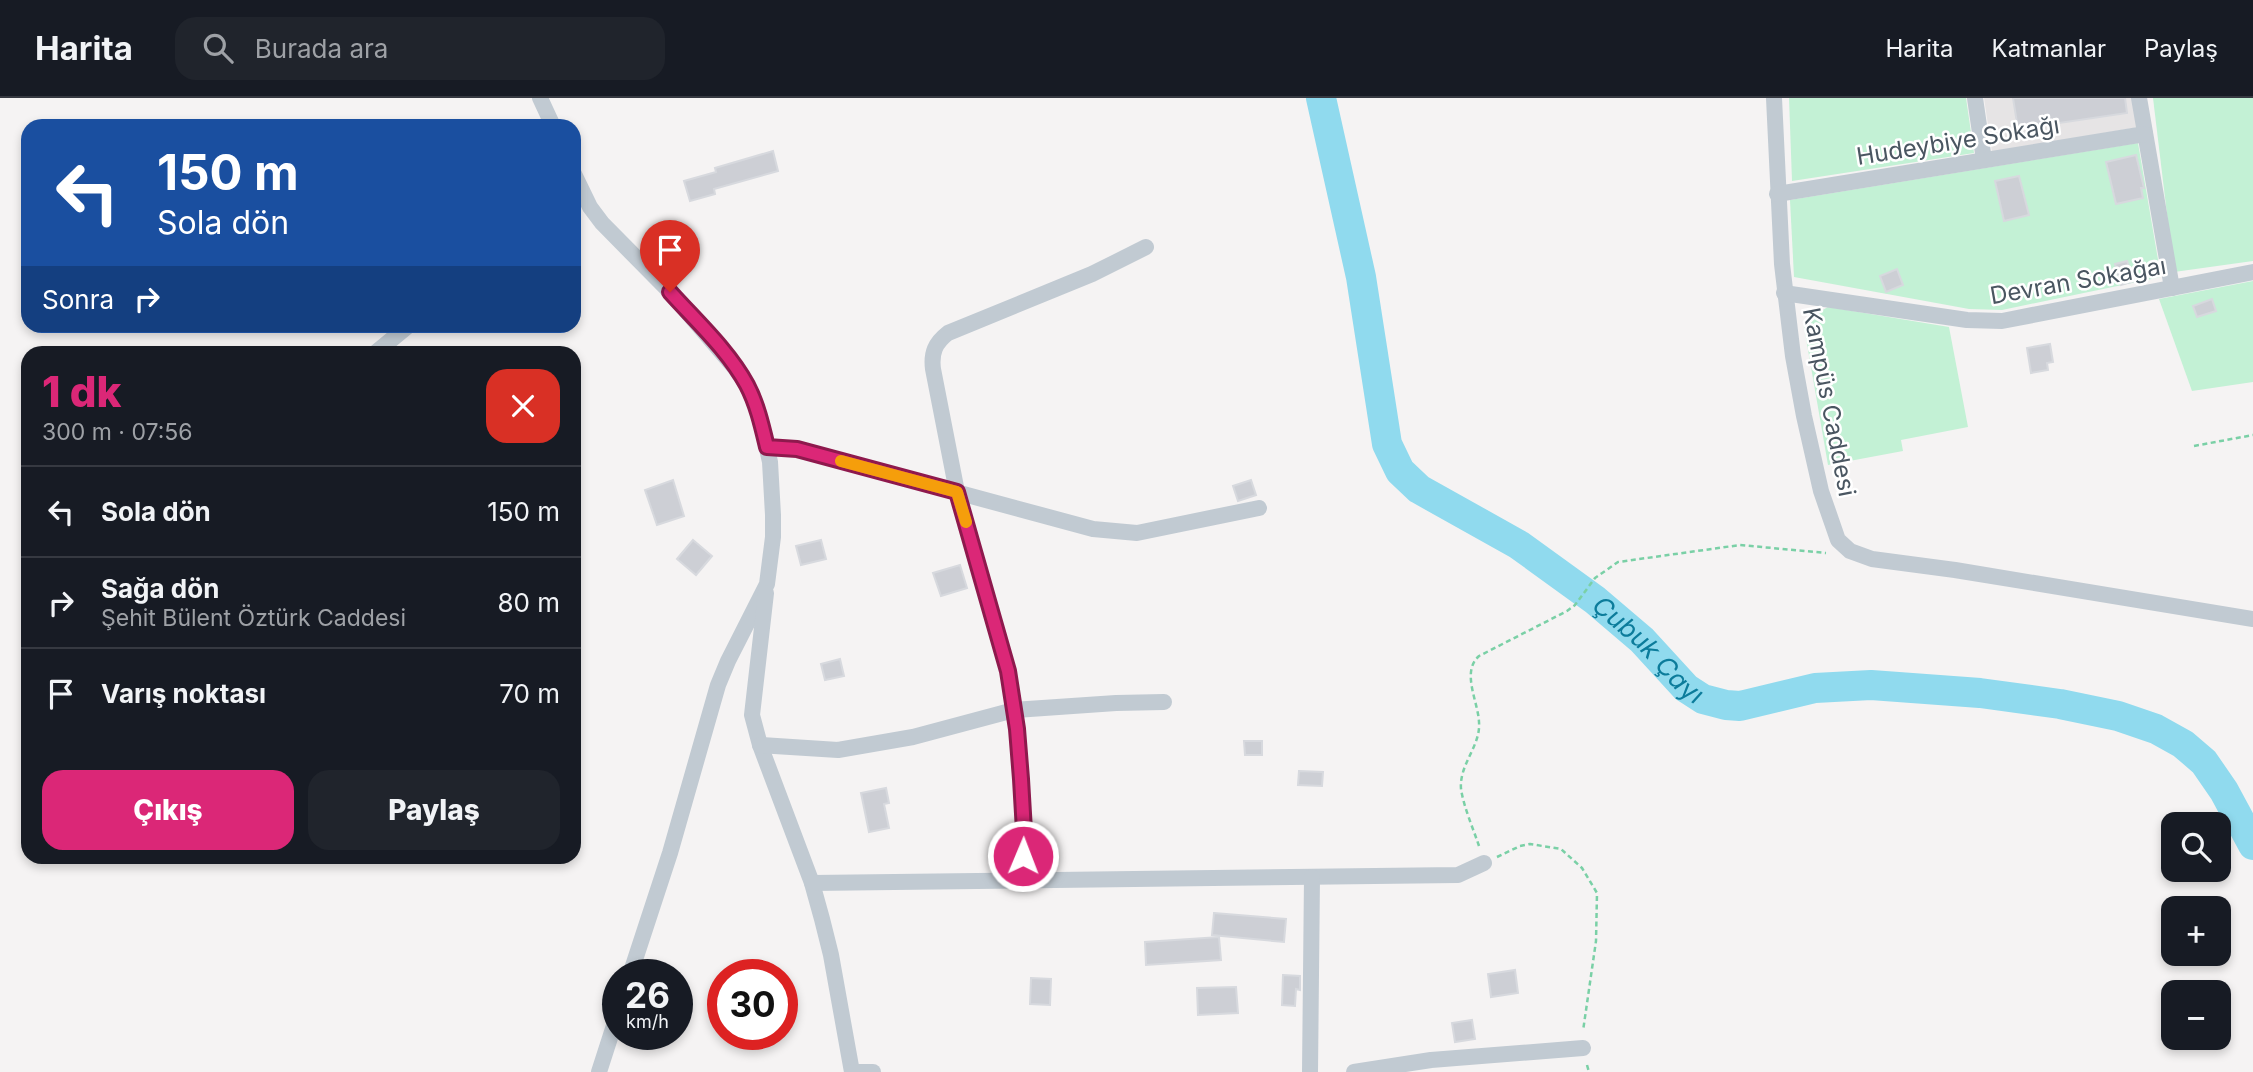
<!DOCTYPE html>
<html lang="tr">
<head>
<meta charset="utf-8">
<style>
  :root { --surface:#171b24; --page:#20242c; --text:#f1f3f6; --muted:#9ea1a6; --line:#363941; --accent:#db2777 }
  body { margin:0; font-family:Inter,sans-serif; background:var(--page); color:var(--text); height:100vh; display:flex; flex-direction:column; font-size:26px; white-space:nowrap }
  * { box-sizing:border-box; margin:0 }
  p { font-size:23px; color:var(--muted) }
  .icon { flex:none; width:38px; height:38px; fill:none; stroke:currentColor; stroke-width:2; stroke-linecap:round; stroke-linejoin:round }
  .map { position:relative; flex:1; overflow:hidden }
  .panel { position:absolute; left:21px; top:248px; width:560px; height:518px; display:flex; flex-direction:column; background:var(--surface); border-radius:21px; box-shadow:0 4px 10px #0003 }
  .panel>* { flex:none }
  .top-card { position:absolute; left:21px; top:21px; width:560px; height:214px; border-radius:21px; box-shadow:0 4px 10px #0003; background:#1a4fa0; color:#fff; overflow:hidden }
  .controls { position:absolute; left:2161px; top:714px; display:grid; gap:14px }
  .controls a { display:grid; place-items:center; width:70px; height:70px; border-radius:14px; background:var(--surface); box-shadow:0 4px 10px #0003; font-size:35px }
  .speed { position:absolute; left:602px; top:861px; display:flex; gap:14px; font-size:35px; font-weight:700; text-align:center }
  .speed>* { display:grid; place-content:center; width:91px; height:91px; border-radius:50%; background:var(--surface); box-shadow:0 4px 10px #0003; line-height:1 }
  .speed small { font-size:18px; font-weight:400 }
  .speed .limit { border:10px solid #d22; background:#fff; color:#111 }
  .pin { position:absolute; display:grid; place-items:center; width:60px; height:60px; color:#fff; margin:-72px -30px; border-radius:50% 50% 50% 0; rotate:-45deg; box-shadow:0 0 7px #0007 }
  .pin .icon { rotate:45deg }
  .me { position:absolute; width:77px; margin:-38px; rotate:1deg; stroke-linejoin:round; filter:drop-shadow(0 0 5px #0008) }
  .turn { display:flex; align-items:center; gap:24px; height:147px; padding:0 21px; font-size:32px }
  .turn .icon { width:91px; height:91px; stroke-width:2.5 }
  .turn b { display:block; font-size:49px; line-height:60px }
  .then { display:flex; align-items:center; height:66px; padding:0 21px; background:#0003; gap:14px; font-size:26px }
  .round { display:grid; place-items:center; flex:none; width:74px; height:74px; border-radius:21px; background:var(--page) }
  .head { display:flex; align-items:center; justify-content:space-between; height:119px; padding:0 21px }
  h1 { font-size:42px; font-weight:800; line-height:52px; color:var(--accent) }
  .primary-button { display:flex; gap:14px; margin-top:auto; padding:14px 21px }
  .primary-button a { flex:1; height:80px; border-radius:21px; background:var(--accent); color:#fff; font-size:28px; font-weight:800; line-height:80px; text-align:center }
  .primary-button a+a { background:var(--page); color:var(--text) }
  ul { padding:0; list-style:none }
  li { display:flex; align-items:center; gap:21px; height:91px; padding:0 21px; border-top:2px solid var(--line) }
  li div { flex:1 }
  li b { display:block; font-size:26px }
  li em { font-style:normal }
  header { display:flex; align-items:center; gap:42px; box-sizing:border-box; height:98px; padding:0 35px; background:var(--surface); border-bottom:2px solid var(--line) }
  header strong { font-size:33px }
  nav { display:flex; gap:38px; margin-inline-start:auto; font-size:24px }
  .search { width:490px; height:63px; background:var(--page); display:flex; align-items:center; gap:18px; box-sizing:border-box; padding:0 24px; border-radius:21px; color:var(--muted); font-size:26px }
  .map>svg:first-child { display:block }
</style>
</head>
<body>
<header>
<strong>Harita</strong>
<div class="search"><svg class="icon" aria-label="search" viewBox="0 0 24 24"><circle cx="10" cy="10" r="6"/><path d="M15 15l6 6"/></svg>Burada ara</div>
<nav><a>Harita</a><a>Katmanlar</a><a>Paylaş</a></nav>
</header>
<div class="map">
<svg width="2253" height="974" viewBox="0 0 2253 974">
  <rect width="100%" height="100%" fill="#f5f3f3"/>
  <!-- education -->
  <polygon fill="#e6e4e5" points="1984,0 2133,0 2139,29 1992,54"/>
  <!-- green -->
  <g fill="#c3f1d5">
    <polygon points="1789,0 1966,0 1974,55 1792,83"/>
    <polygon points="2153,0 2253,0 2253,163 2174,174"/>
    <polygon points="2138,45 2161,179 2002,212 1969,211 1794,179 1790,102"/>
    <polygon points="2253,183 2253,284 2192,293 2159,201"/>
    <polygon points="1828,209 1949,229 1968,329 1901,342 1903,353 1828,367 1803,223"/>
  </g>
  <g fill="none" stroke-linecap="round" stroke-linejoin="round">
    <!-- river -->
    <path stroke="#90daee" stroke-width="30" id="s1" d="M1321 0 1361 179 1387 346 1400 373 1419 391 1519 447 1595 502 1642 542 1686 590 1703 601 1726 607 1740 608 1815 590 1871 587 1980 595 2060 606 2118 618 2156 631 2183 646 2204 664 2224 693 2253 747"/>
  </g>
  <!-- building -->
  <g fill="#cdcfd5" stroke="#d7d9de" stroke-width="2">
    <polygon points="2013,0 2125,0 2127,15 2018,31"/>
    <polygon points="773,53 778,73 714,91 715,96 690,103 684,83 716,74 715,70"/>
    <polygon points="2136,57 2144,90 2141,90 2143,100 2116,106 2106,64"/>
    <polygon points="2019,78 2029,117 2004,123 1995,83"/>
    <polygon points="2127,163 2134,183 2121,187 2115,166"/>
    <polygon points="1897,171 1903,187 1886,194 1880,178"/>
    <polygon points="2212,201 2216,213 2197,219 2193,208"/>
    <polygon points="2050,246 2053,264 2047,265 2048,272 2031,275 2027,250"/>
    <polygon points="673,382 684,418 657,427 645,392"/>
    <polygon points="1251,382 1256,397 1238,403 1233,388"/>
    <polygon points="693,442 712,458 696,477 677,461"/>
    <polygon points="821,442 826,461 801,467 796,448"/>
    <polygon points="960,467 967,490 941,498 933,475"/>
    <polygon points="840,561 844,578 825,582 821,566"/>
    <polygon points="1244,643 1262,643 1262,657 1245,657"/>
    <polygon points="1299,673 1323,674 1322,688 1298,687"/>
    <polygon points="886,690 889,705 884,706 889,730 869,734 861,695"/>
    <polygon points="1214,815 1286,821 1284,844 1212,837"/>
    <polygon points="1219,839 1221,862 1146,867 1145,844"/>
    <polygon points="1515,872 1518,895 1491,899 1488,876"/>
    <polygon points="1283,877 1300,878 1300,892 1296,891 1295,908 1282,907"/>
    <polygon points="1031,880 1051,881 1050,907 1030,906"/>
    <polygon points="1236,889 1238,915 1198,917 1197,890"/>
    <polygon points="1472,922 1475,941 1455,944 1452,925"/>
  </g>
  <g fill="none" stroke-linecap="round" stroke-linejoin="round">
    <!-- path -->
    <g stroke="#7ad0a6" stroke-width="2.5" stroke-dasharray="5 3.5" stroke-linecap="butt">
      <polyline points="2194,348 2253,337"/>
      <path d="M1479 748C1473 730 1464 710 1461 691 1459 666 1481 648 1479 624 1478 603 1461 574 1479 558L1567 513 1575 507 1595 480 1618 464 1740 447 1826 455"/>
      <polyline points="1497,759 1520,748 1530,746 1561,751 1582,770 1597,795 1596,843 1583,933"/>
      <polyline points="1587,967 1589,974"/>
    </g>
    <!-- minor -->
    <g stroke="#c1cad2" stroke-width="16">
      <polyline points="540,0 553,28"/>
      <polyline points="1774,0 1782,166 1793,258 1804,318 1821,393 1838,442 1850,453 1872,461 1955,472 2253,521"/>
      <polyline points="1975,0 1984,62"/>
      <polyline points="2139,0 2172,190"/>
      <polyline points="574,76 590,109 602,125 670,194 735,270 746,286 756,308 763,333 770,364 773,417 773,439 767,486 728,563 718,587 670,755 630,877"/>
      <polyline points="1777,96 2145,36"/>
      <polyline points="1784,195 1967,222 2002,223 2253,174"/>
      <polyline points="374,256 408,228"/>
      <polyline points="767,350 797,351 1093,431 1137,435 1259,410"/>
      <polyline points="766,495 752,617 760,647 812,785 822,821 831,857 852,974"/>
      <polyline points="760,647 838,652 913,639 1014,612 1116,605 1164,604"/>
      <path d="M1022 782 1024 733 1021 681 1017 631 1008 573 957 394 933 271C931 255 935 245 948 235L1092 176 1146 149"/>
      <polyline points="812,785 1458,777 1484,765"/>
      <polyline points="599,974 618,915"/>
      <polyline points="852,974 873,974"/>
      <polyline points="1310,974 1312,779"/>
      <polyline points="1354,974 1431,962 1583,950"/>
    </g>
  </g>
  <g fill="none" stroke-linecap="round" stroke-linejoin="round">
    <defs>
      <path id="route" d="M670 194C696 223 728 252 747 287 757 306 762 328 767 349L797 351 957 394 1008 573 1017 631 1021 681 1024 733 1023 758"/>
    </defs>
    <!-- route casing -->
    <use href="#route" stroke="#8e194d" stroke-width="18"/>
    <!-- route -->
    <use href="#route" stroke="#db2777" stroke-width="12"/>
    <!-- slow -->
    <polyline stroke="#f59e0b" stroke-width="12" points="841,363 957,394 966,424"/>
  </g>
  <g text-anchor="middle" stroke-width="5" stroke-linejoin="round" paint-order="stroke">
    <!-- street labels -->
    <g font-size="24" fill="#4a5661" stroke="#fff">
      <text transform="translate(1958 43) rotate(-9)" y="8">Hudeybiye Sokağı</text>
      <text transform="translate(2078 183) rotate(-10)" y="8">Devran Sokağaı</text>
      <text transform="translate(1829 304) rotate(79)" y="8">Kampüs Caddesi</text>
    </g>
    <!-- water labels -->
    <g font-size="26" font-style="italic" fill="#0c7c9b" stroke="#fff">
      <text dy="9" stroke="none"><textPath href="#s1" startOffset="690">Çubuk Çayı</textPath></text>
    </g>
  </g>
</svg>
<div class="controls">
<a><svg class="icon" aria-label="search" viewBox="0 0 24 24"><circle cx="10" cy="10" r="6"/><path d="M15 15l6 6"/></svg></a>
<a>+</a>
<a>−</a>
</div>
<div class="speed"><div>26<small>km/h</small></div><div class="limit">30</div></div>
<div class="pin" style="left:670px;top:194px;background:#d93025"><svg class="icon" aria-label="arrive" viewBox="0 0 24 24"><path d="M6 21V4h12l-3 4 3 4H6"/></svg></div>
<svg class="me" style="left:1023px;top:758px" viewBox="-20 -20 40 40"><circle r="17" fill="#db2777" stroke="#fff" stroke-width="3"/><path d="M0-11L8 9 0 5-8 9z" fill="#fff"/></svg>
<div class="top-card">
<div class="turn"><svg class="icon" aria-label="left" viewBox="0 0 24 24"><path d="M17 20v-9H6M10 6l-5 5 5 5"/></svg><div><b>150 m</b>Sola dön</div></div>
<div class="then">Sonra<svg class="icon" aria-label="right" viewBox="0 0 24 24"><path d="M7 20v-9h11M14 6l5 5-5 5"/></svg></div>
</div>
<section class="panel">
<div class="head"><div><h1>1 dk</h1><p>300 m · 07:56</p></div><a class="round" style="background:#d93025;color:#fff"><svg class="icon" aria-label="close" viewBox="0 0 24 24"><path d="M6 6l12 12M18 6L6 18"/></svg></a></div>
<ul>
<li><svg class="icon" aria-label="left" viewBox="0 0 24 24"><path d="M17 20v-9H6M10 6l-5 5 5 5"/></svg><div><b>Sola dön</b></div><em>150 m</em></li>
<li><svg class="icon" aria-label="right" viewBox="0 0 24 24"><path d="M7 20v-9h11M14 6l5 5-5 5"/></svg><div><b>Sağa dön</b><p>Şehit Bülent Öztürk Caddesi</p></div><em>80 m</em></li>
<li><svg class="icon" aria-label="arrive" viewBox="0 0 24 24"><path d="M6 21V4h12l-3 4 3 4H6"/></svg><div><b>Varış noktası</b></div><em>70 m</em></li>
</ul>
<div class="primary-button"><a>Çıkış</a><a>Paylaş</a></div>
</section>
</div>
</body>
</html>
